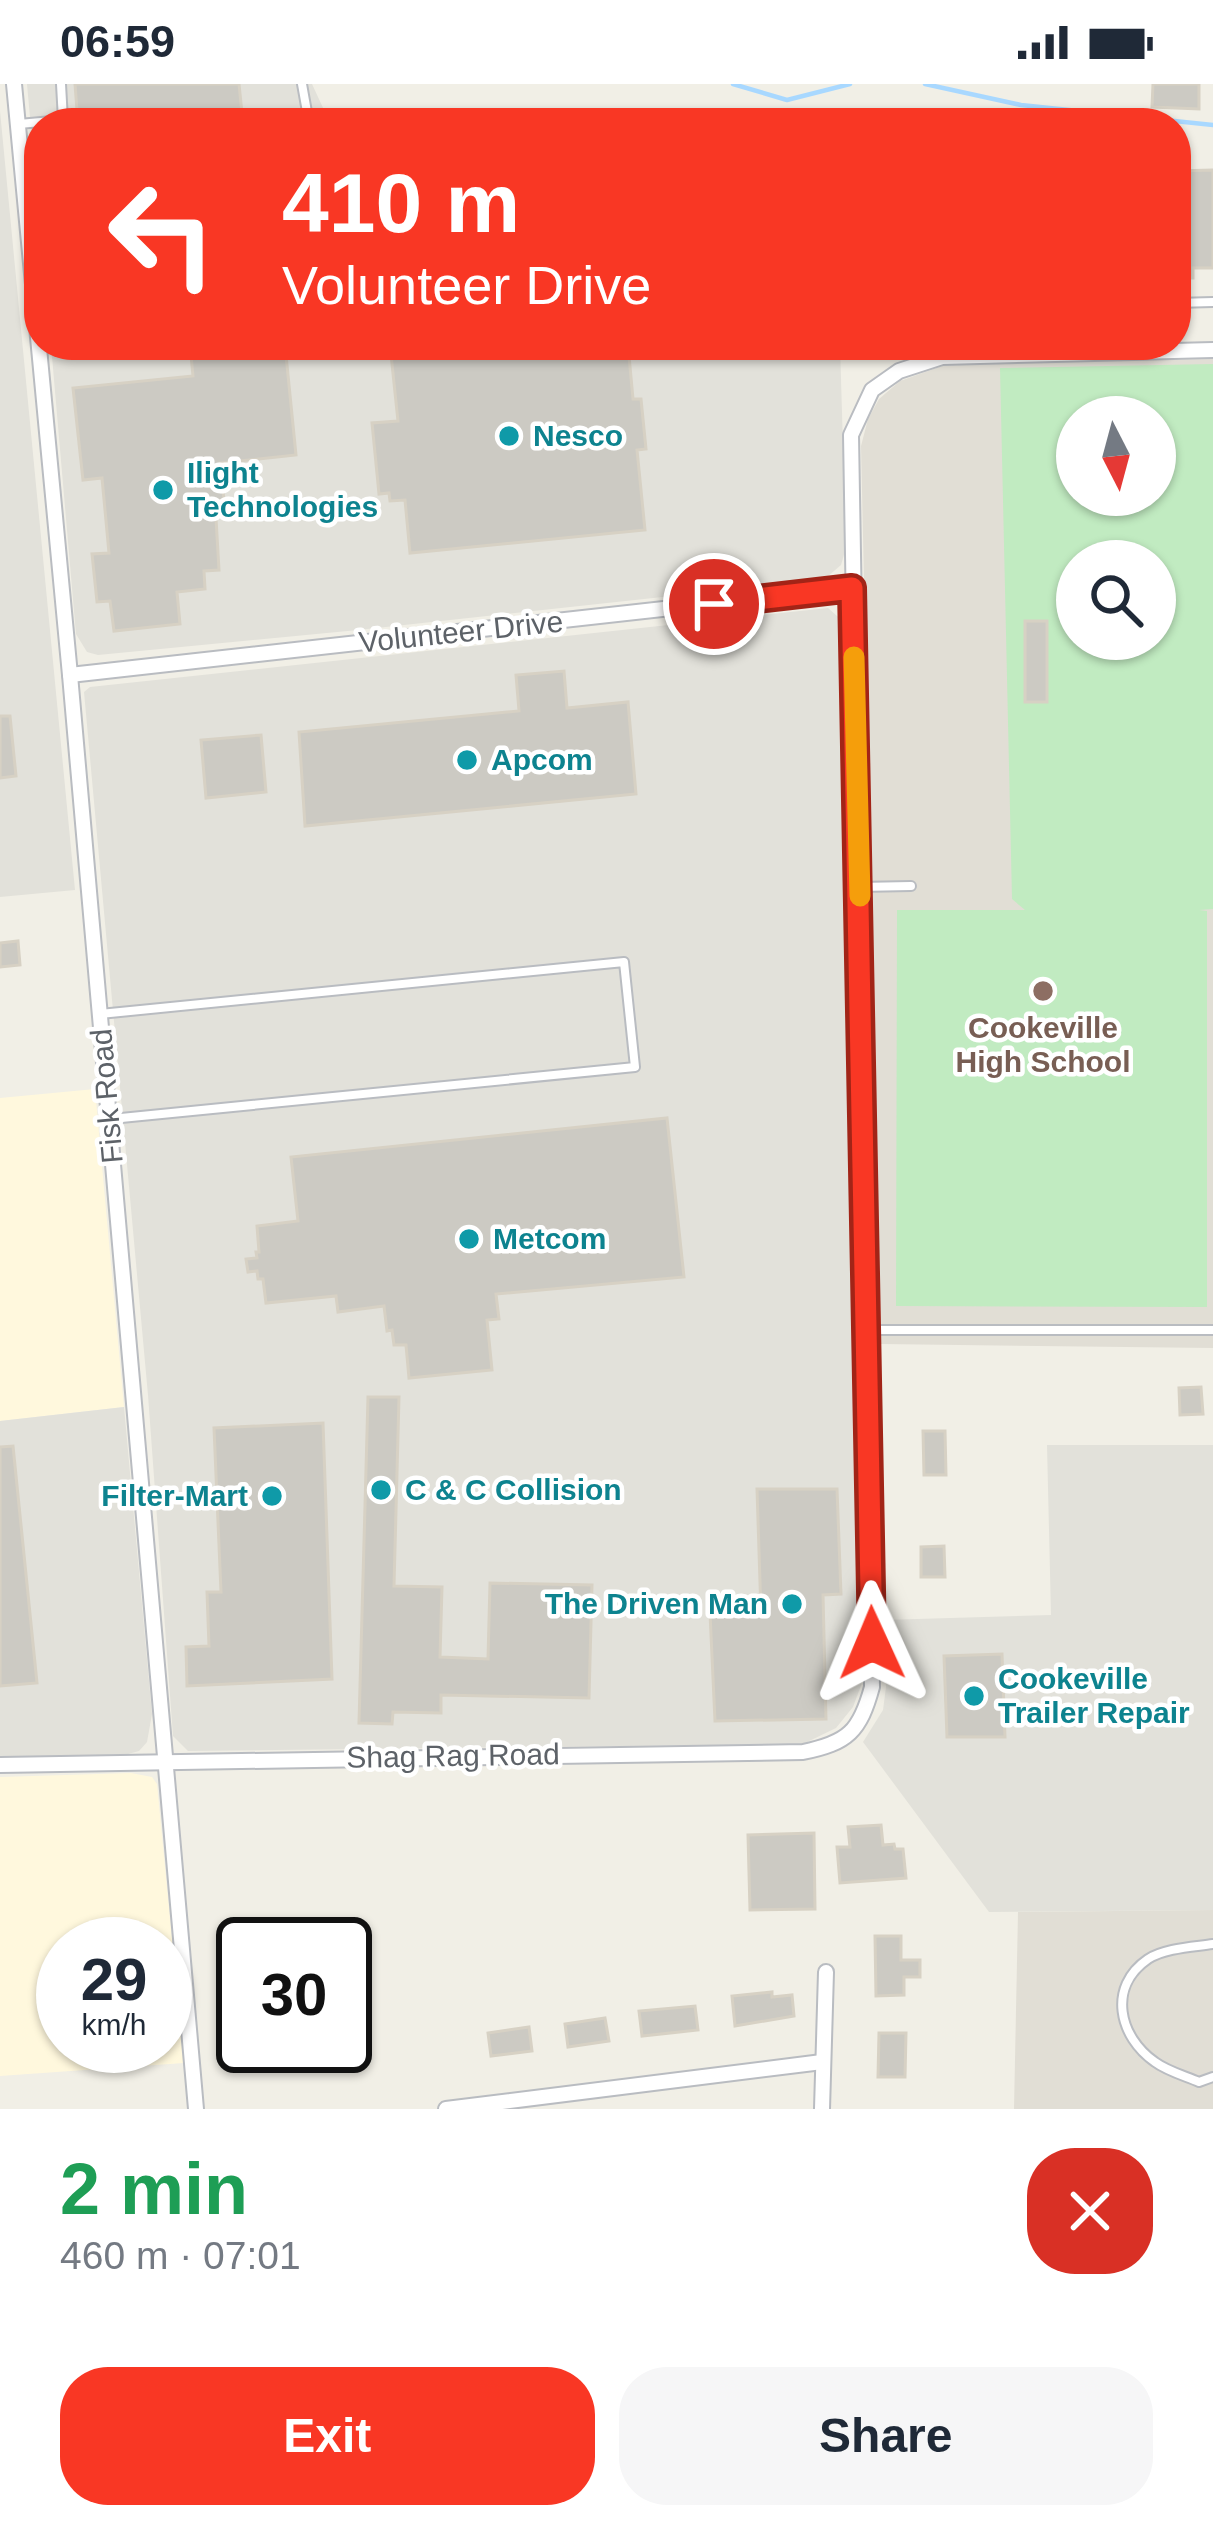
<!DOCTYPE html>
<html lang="en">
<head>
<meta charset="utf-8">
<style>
  :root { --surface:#fff; --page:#f6f6f7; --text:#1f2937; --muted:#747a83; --accent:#f93724 }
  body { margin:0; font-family:Arial,sans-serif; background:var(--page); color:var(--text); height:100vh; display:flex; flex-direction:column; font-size:45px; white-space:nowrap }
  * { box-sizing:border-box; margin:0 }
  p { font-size:39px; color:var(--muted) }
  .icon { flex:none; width:66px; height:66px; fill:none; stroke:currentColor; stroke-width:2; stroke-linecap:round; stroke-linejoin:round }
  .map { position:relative; height:2025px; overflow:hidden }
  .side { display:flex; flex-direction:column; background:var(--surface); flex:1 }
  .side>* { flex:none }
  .hud { position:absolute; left:24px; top:24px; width:1167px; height:252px; border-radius:48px; box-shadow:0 3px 9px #0004; background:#f93724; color:#fff; overflow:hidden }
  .needle { width:78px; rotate:174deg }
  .buttons { position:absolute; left:1056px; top:312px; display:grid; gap:24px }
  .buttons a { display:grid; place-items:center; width:120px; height:120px; border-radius:50%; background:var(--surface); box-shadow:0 3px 9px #0004; font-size:60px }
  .speed { position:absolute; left:36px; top:1833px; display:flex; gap:24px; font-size:60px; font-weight:700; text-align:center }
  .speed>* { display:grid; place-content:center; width:156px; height:156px; border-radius:50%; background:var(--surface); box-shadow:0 3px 9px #0004; line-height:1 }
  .speed small { font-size:30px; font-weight:400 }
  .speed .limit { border:6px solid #111; border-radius:18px; background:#fff; color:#111 }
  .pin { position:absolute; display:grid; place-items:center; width:102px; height:102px; color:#fff; margin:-51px; border:6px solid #fff; border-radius:50%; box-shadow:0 3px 12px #0007 }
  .me { position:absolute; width:132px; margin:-66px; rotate:359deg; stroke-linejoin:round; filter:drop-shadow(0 0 9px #0008) }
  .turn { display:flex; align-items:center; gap:42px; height:252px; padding:0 60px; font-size:54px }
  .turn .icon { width:156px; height:156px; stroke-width:2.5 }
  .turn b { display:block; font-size:84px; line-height:102px }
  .round { display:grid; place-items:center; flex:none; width:126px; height:126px; border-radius:48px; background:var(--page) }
  .summary { display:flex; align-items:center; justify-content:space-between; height:204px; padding:0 60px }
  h1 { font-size:72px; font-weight:700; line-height:90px; color:#1e9e55 }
  .cta { display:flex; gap:24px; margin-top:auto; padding:24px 60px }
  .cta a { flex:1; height:138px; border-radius:48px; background:var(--accent); color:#fff; font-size:48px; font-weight:700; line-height:138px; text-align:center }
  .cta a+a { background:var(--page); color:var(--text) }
  .status { display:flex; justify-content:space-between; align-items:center; height:84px; padding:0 60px; background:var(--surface); direction:ltr }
  .status svg { height:33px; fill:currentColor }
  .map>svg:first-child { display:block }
</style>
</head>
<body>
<div class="status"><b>06:59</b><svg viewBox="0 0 49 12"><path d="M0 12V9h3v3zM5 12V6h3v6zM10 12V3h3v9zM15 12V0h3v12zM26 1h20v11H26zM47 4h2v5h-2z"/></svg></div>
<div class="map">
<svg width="1213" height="2025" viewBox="0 0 1213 2025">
  <rect width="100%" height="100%" fill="#f1efe6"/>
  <!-- commercial -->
  <g fill="#fff8dd" fill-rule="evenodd">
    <polygon points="95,1005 124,1323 0,1337 0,1014"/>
    <path d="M131 1689 152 1693 157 1700 184 1979 0 1992V1693ZM63 1860H165V1962H63Z"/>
  </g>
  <!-- industrial -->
  <g fill="#e2e1da">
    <polygon points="27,0 312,0 330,39 39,39 39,133"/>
    <polygon points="0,27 75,806 0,813"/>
    <polygon points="51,261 840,261 846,464 841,481 827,493 801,498 358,546 98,571 87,568 76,550"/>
    <polygon points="828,524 845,539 849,550 866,1588 853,1623 836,1644 803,1660 188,1667 173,1652 148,1311 84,608 90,603"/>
    <polygon points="124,1323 152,1630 147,1658 139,1667 128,1670 0,1675 0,1337"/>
    <polygon points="1047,1361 1213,1361 1213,1826 989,1828 863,1658 883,1626 886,1603 883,1536 1051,1531"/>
  </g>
  <!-- education -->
  <g fill="#e1ded5" fill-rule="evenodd">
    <path d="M1213 275V1264L881 1260 861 362 868 335 879 315 900 297 948 280ZM1077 333H1155V411H1077ZM1077 477H1155V555H1077Z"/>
    <polygon points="1213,1826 1213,2025 1014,2025 1018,1828"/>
  </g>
  <!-- green -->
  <path fill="#c1ebc1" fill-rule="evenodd" d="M1213 280V825L1199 826 1207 827V1223L896 1222 897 826H1025L1012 815 1000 284ZM1077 333H1155V411H1077ZM1077 477H1155V555H1077Z"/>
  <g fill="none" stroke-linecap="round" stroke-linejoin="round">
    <!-- stream -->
    <g stroke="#a8d8ff" stroke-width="4.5">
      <polyline points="733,0 787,16 850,0"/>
      <polyline points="925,0 1021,21 1213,41"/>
    </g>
  </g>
  <!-- building -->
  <g fill="#cccac3" stroke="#d7d1c4" stroke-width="3">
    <polygon points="75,0 239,0 243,39 78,39"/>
    <polygon points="1153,0 1199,0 1199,25 1152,23"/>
    <polygon points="1213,86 1213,184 1193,184 1193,194 1176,194 1176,87"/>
    <polygon points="190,261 285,261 296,371 220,379 224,416 215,417 219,486 204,487 205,505 177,508 180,540 114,547 110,517 97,518 92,470 109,469 102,394 83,396 73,304 193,292"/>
    <polygon points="390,261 628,261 633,315 641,315 646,365 637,366 645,446 410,469 405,416 390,417 389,409 379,410 372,339 398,337"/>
    <rect x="1025" y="537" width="22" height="81"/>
    <polygon points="564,587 567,624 628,618 636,710 305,742 299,648 519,627 516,591"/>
    <polygon points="0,632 10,632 16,692 0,694"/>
    <polygon points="261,651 266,708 206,714 201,656"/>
    <polygon points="18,857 20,881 0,883 0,859"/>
    <polygon points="667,1034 684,1193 496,1210 499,1235 487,1236 492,1286 409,1294 406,1261 394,1261 392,1246 387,1247 384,1222 338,1228 336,1212 266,1219 263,1195 258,1195 257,1187 248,1188 246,1175 257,1174 256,1168 259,1168 257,1142 298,1137 291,1073"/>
    <polygon points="1201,1303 1203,1330 1180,1331 1179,1304"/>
    <polygon points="368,1313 399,1313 394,1502 442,1503 440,1573 488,1575 490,1499 592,1501 589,1614 441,1611 441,1629 393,1628 392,1640 359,1639"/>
    <polygon points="323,1339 332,1595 187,1602 186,1563 209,1562 207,1508 221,1508 214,1344"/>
    <polygon points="923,1347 945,1347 946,1391 924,1391"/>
    <polygon points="13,1362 37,1599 0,1602 0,1363"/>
    <polygon points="757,1405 837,1405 841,1510 823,1511 826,1635 715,1637 710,1529 761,1529"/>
    <polygon points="944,1462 945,1493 921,1493 921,1463"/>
    <polygon points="1002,1570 1005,1653 947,1653 944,1572"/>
    <polygon points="881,1741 883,1761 894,1760 895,1765 903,1765 906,1794 840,1799 837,1763 850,1763 848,1743"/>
    <polygon points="814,1749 815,1825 750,1826 748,1751"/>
    <polygon points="875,1852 901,1852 901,1876 920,1876 920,1893 904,1893 904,1911 876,1912"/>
    <polygon points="772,1908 772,1913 792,1911 794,1932 735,1942 732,1912"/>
    <polygon points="695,1922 698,1946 642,1952 639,1927"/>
    <polygon points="605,1934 609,1957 568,1963 565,1940"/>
    <polygon points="529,1943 532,1967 491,1972 488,1949"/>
    <polygon points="879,1949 906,1949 905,1993 878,1993"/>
  </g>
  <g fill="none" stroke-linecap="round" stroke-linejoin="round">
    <defs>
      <g id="lane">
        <polyline points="302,0 309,39"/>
        <polyline points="19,40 63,36 61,0"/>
        <polyline points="1176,219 1213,218"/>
        <polyline points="859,803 911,802"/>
        <polyline points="100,930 624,878 635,983 111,1035"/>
        <polyline points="869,1246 1213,1246"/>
        <path d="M1213 1860C1193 1863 1165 1864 1148 1875 1107 1903 1119 1953 1155 1978 1167 1987 1185 1992 1199 1998L1213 1993"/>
      </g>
      <g id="street">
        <polyline points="14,0 70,591 196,2025"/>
        <polyline points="70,591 852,504"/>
        <path d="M0 1681 803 1668C848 1659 860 1647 872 1603L851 351 872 306 899 287 942 273 1213 266"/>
        <polyline points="446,2025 822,1978"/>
        <polyline points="822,2025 826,1888"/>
      </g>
    </defs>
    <!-- lane casing -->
    <use href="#lane" stroke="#b9bcc1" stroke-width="12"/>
    <!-- street casing -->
    <use href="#street" stroke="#b9bcc1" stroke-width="18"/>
    <!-- lane -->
    <use href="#lane" stroke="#fff" stroke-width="8"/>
    <!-- street -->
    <use href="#street" stroke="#fff" stroke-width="14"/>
  </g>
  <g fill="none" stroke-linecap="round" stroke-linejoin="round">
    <defs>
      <polyline id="route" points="714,520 852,504 872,1559"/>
    </defs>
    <!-- route casing -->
    <use href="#route" stroke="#a22417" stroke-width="30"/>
    <!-- route -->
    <use href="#route" stroke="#f93724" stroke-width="21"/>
    <!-- slow -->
    <polyline stroke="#f59e0b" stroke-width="21" points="854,573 860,812"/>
  </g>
  <!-- markers -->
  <g fill="#0f9aa8" stroke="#fff" stroke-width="4.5">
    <circle cx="509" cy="352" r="12"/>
    <circle cx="163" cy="406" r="12"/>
    <circle cx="467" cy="676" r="12"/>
    <circle cx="469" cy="1155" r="12"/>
    <circle cx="381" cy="1406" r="12"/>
    <circle cx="272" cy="1412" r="12"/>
    <circle cx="792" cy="1520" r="12"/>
    <circle cx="974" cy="1612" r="12"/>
  </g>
  <circle fill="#8d6e63" stroke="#fff" stroke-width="4.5" cx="1043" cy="907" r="12"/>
  <g text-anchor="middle" stroke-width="9" stroke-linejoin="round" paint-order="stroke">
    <!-- culture labels -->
    <g font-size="30" font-weight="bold" fill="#0d838f" stroke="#fff" text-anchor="start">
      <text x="533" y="362">Nesco</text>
      <text x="187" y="399">Ilight<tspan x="187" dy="34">Technologies</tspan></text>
      <text x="491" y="686">Apcom</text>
      <text x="493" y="1165">Metcom</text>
      <text x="405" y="1416">C &amp; C Collision</text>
      <text x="248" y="1422" text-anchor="end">Filter-Mart</text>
      <text x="768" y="1530" text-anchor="end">The Driven Man</text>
      <text x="998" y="1605">Cookeville<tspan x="998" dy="34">Trailer Repair</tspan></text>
    </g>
    <!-- street labels -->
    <g font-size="30" fill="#5d6268" stroke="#fff">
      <text transform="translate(461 548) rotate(-6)" y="10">Volunteer Drive</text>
      <text transform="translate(107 1012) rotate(-95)" y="10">Fisk Road</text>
      <text transform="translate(453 1672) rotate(-1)" y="10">Shag Rag Road</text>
    </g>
    <!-- education labels -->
    <g font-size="30" font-weight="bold" fill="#785e54" stroke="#fff">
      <text x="1043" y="954">Cookeville<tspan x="1043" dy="34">High School</tspan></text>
    </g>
  </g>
</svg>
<div class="buttons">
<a><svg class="needle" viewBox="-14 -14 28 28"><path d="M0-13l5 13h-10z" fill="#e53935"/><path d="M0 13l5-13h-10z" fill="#747a83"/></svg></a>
<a><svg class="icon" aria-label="search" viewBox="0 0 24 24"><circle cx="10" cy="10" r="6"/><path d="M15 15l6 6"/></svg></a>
</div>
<div class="speed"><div>29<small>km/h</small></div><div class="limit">30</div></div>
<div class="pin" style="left:714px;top:520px;background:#d93025"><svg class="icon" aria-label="arrive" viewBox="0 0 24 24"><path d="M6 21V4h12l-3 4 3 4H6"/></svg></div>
<svg class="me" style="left:872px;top:1559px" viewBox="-20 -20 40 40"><path d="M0-17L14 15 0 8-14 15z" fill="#f93724" stroke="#fff" stroke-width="4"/></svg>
<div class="hud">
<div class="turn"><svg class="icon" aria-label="left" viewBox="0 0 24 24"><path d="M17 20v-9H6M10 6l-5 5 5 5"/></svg><div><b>410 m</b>Volunteer Drive</div></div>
</div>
</div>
<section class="side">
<div class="summary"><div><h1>2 min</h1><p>460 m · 07:01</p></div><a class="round" style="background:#d93025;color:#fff"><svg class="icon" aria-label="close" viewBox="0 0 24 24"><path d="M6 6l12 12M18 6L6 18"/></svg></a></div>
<div class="cta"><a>Exit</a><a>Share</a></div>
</section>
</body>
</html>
